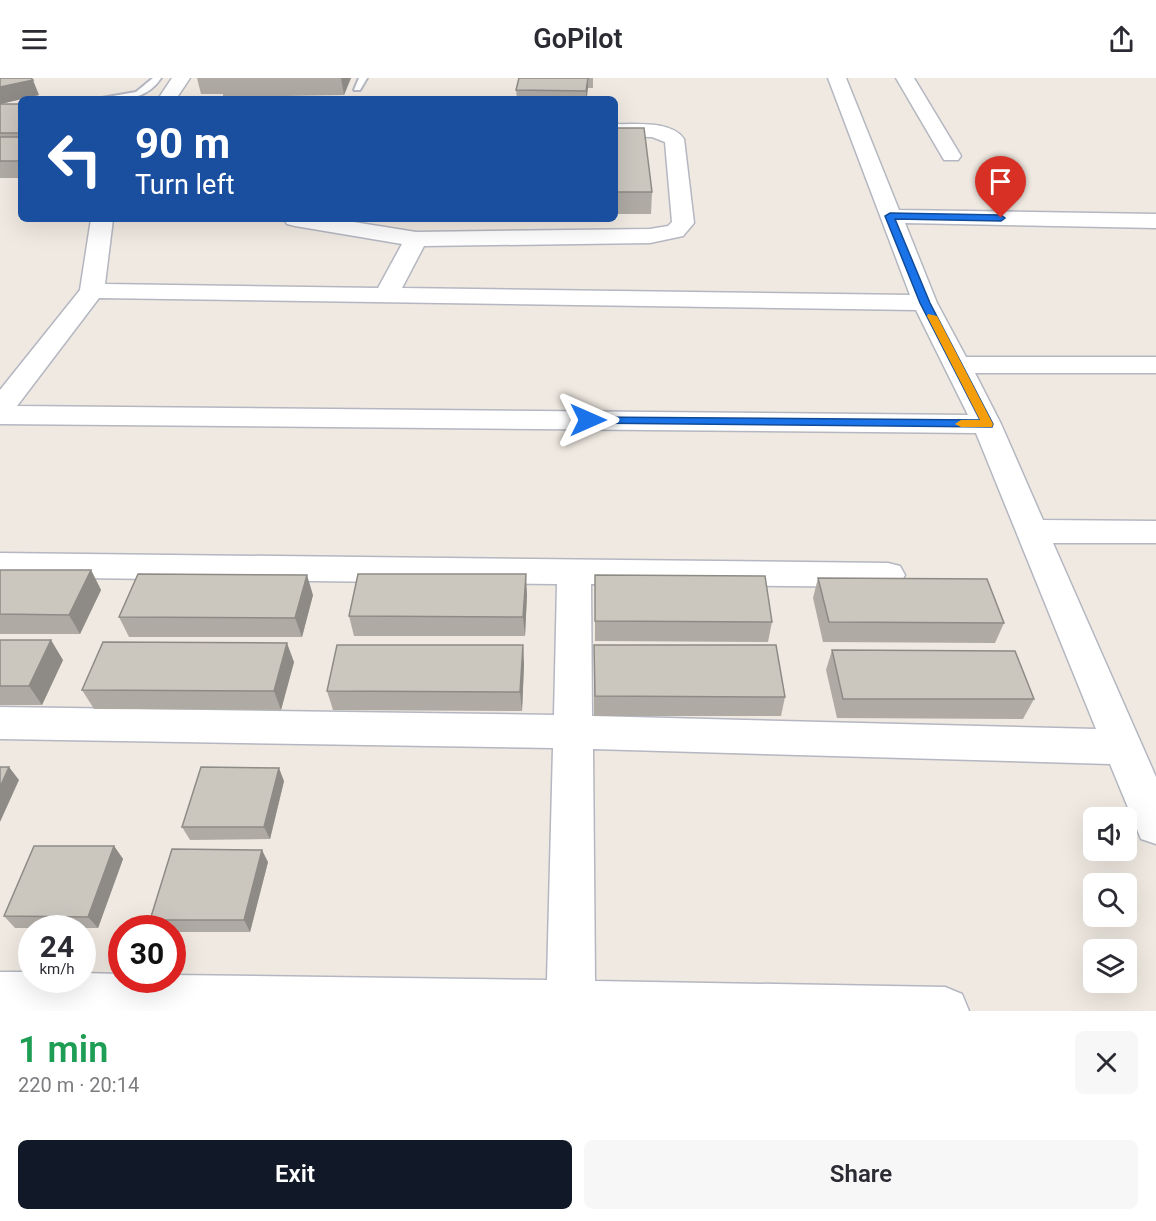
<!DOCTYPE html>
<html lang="en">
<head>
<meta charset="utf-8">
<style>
  :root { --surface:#fff; --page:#f7f7f7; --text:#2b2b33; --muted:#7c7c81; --accent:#111827 }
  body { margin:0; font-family:Roboto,sans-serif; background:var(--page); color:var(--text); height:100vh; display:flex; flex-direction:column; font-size:22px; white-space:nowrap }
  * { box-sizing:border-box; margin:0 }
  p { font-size:20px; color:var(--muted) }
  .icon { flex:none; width:33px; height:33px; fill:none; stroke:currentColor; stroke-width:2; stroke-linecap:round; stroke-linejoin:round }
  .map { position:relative; height:933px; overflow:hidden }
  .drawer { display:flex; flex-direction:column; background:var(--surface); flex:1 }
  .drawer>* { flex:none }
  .top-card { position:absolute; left:18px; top:18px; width:600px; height:126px; border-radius:9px; box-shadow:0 6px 24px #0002; background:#1a4fa0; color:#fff; overflow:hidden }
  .tools { position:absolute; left:1083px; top:729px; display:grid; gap:12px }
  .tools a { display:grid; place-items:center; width:54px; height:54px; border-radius:9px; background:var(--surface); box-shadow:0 6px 24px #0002; font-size:30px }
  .speed { position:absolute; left:18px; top:837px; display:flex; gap:12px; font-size:30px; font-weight:700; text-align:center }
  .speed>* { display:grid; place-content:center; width:78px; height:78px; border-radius:50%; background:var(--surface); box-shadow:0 6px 24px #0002; line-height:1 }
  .speed small { font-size:15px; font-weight:400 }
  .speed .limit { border:9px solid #d22; background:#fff; color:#111 }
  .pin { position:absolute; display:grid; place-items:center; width:51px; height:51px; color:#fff; margin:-62px -26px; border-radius:50% 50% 50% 0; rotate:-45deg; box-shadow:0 0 6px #0007 }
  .pin .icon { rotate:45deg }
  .me { position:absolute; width:66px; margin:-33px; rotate:90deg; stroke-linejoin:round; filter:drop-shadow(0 0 4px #0008) }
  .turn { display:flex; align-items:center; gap:21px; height:126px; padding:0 18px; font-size:27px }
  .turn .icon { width:78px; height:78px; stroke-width:2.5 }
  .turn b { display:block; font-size:42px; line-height:51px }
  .round { display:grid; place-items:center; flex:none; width:63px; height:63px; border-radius:9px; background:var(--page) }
  .head { display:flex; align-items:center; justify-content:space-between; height:102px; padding:0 18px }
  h1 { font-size:36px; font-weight:600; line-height:45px; color:#1e9e55 }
  .primary-button { display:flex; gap:12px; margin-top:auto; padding:12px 18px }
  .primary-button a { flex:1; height:69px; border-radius:9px; background:var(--accent); color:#fff; font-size:24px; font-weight:600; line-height:69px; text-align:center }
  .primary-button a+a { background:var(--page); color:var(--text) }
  header { display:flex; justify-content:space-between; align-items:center; height:78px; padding:0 18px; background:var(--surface); font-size:27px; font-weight:600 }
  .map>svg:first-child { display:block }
</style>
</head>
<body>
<header><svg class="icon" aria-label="menu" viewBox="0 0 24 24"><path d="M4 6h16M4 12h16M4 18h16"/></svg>GoPilot<svg class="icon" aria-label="share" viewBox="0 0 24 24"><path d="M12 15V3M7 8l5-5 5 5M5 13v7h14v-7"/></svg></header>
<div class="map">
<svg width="1156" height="933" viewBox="0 0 1156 933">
  <rect width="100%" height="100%" fill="#efe9e1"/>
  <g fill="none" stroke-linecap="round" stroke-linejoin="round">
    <defs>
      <g id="lane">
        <path d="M153 0H161C145 24 122 21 96 21L136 14Z"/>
        <polygon points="359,0 367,0 360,12 354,12"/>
      </g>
      <g id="street">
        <polygon points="172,0 190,0 176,21 158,21"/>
        <path d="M828 0H846L899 132 1156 136V150L905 145 937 225 966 279H1156V295H975L1001 346 1043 442 1156 443V465H1053L1156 699V766L1141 761 1110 686 593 671 595 903 945 909 962 916 969 933H0V894H32V902H82V895L122 896V902H172V897L547 902 553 670 0 661V629L554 637 557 506 0 499V475L888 485 900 488 905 497 900 506 888 509 591 506 592 638 1096 651 976 355 0 346V312L80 212 91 141H113L105 206 378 210 402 166 295 148 287 146 284 141H335L416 154 650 151 668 148 672 144 665 64 652 59 615 58V46C635 47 671 42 684 61L694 145 683 158 650 165 424 168 402 210 910 217ZM99 220 916 232 968 337 17 328Z"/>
        <polygon points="896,0 914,0 961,78 958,82 944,82"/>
      </g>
    </defs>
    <!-- lane casing -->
    <use href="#lane" stroke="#b4b7c1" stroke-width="4"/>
    <!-- street casing -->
    <use href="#street" stroke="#b4b7c1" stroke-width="3"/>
    <!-- lane -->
    <use href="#lane" fill="#fff" fill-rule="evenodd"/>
    <!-- street -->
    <use href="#street" fill="#fff" fill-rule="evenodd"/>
  </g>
  <!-- wall -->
  <g fill="#afaba4">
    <polygon points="0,0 39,17 1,26 21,26 21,100 0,100"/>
    <polygon points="197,0 351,0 344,17 223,19 223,16 201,16"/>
    <polygon points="519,0 593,0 593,10 588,10 587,21 517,21 516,12"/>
    <polygon points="615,50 652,114 651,136 615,136"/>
    <polygon points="0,492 91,492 101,512 80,556 0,556"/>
    <polygon points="595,497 772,544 768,564 595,563"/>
    <polygon points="818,500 1004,545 995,565 823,564 813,520"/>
    <polygon points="527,516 525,558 354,558 349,538"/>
    <polygon points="313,517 302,559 129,559 119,539"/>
    <polygon points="0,562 63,582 42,627 0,627"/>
    <polygon points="523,567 524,587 522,633 333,632 327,613"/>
    <polygon points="594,567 785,619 781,638 594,638"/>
    <polygon points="832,572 1034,621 1023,641 837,640 826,592"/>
    <polygon points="294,584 281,632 94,631 82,612"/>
    <polygon points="284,703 270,761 190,762 182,749"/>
    <polygon points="114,768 123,781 98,850 15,850 4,838"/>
    <polygon points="268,784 250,854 172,854 172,850 156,850 150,842"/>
  </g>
  <!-- shaded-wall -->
  <g fill="#8e8b86">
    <polygon points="341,0 351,0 344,17"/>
    <polygon points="588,0 588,10 586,21 586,13"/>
    <polygon points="33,2 39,17 0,26 0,9"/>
    <polygon points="91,492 101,512 80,556 69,537"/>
    <polygon points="526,496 527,516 525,558 523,539"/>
    <polygon points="307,497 313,517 302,559 295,540"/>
    <polygon points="51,562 63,582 42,627 29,608"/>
    <polygon points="287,565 294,584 281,632 274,613"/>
    <polygon points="523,567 524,587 522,633 520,614"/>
    <polygon points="9,689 19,702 0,744 0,709"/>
    <polygon points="279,690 284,703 270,761 264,749"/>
    <polygon points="114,768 123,781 98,850 88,839"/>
    <polygon points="262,772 268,784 250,854 244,842"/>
  </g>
  <!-- building -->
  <g fill="#cbc7bf" stroke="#8e8b86" stroke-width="1.5">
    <polygon points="0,0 31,0 33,2 0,9"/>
    <polygon points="519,0 588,0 586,13 516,12"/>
    <rect x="0" y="26" width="21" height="29"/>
    <polygon points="615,50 644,50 652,114 615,114"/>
    <rect x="0" y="59" width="21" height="24"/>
    <polygon points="0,492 91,492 69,537 0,536"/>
    <polygon points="138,496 307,497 295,540 119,539"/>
    <polygon points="358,496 526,496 523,539 349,538"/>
    <polygon points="595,497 765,498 772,544 595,543"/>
    <polygon points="818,500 987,501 1004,545 829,544"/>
    <polygon points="0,562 51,562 29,608 0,608"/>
    <polygon points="103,564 287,565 274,613 82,612"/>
    <polygon points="337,567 523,567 520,614 327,613"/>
    <polygon points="594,567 776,567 785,619 595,618"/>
    <polygon points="832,572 1015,573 1034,621 843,621"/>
    <polygon points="0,689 9,689 0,709"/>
    <polygon points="201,689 279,690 264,749 182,749"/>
    <polygon points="34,768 114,768 88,839 4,838"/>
    <polygon points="172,771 262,772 244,842 150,842"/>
  </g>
  <!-- route -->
  <polygon fill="#1a73e8" stroke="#114b97" stroke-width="1.5" points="890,135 1001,137 1005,140 1001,143 895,141 930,225 993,346 992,349 584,345 582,342 588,339 980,342 920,225 885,138"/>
  <!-- slow -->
  <polygon fill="#f59e0b" points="928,236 937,238 993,346 992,349 961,349 955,346 961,342 980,342 927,238"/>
</svg>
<div class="tools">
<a><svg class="icon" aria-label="sound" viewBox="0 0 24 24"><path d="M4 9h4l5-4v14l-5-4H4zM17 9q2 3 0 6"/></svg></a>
<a><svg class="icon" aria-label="search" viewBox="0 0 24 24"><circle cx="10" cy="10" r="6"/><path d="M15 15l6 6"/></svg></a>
<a><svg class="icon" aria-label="layers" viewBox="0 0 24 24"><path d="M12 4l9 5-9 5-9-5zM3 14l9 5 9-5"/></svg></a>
</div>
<div class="speed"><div>24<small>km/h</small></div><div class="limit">30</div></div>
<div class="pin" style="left:1001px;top:140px;background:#d93025"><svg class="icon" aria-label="arrive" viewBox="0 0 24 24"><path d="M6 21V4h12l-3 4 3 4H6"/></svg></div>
<svg class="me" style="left:588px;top:342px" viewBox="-20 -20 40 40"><path d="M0-17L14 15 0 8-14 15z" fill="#1a73e8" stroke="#fff" stroke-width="4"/></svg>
<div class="top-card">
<div class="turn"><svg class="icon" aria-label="left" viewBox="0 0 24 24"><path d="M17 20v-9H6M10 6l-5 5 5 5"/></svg><div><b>90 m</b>Turn left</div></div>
</div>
</div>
<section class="drawer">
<div class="head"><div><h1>1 min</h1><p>220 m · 20:14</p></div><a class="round"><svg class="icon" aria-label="close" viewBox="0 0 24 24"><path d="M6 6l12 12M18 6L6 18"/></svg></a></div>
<div class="primary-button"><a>Exit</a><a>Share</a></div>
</section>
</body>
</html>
